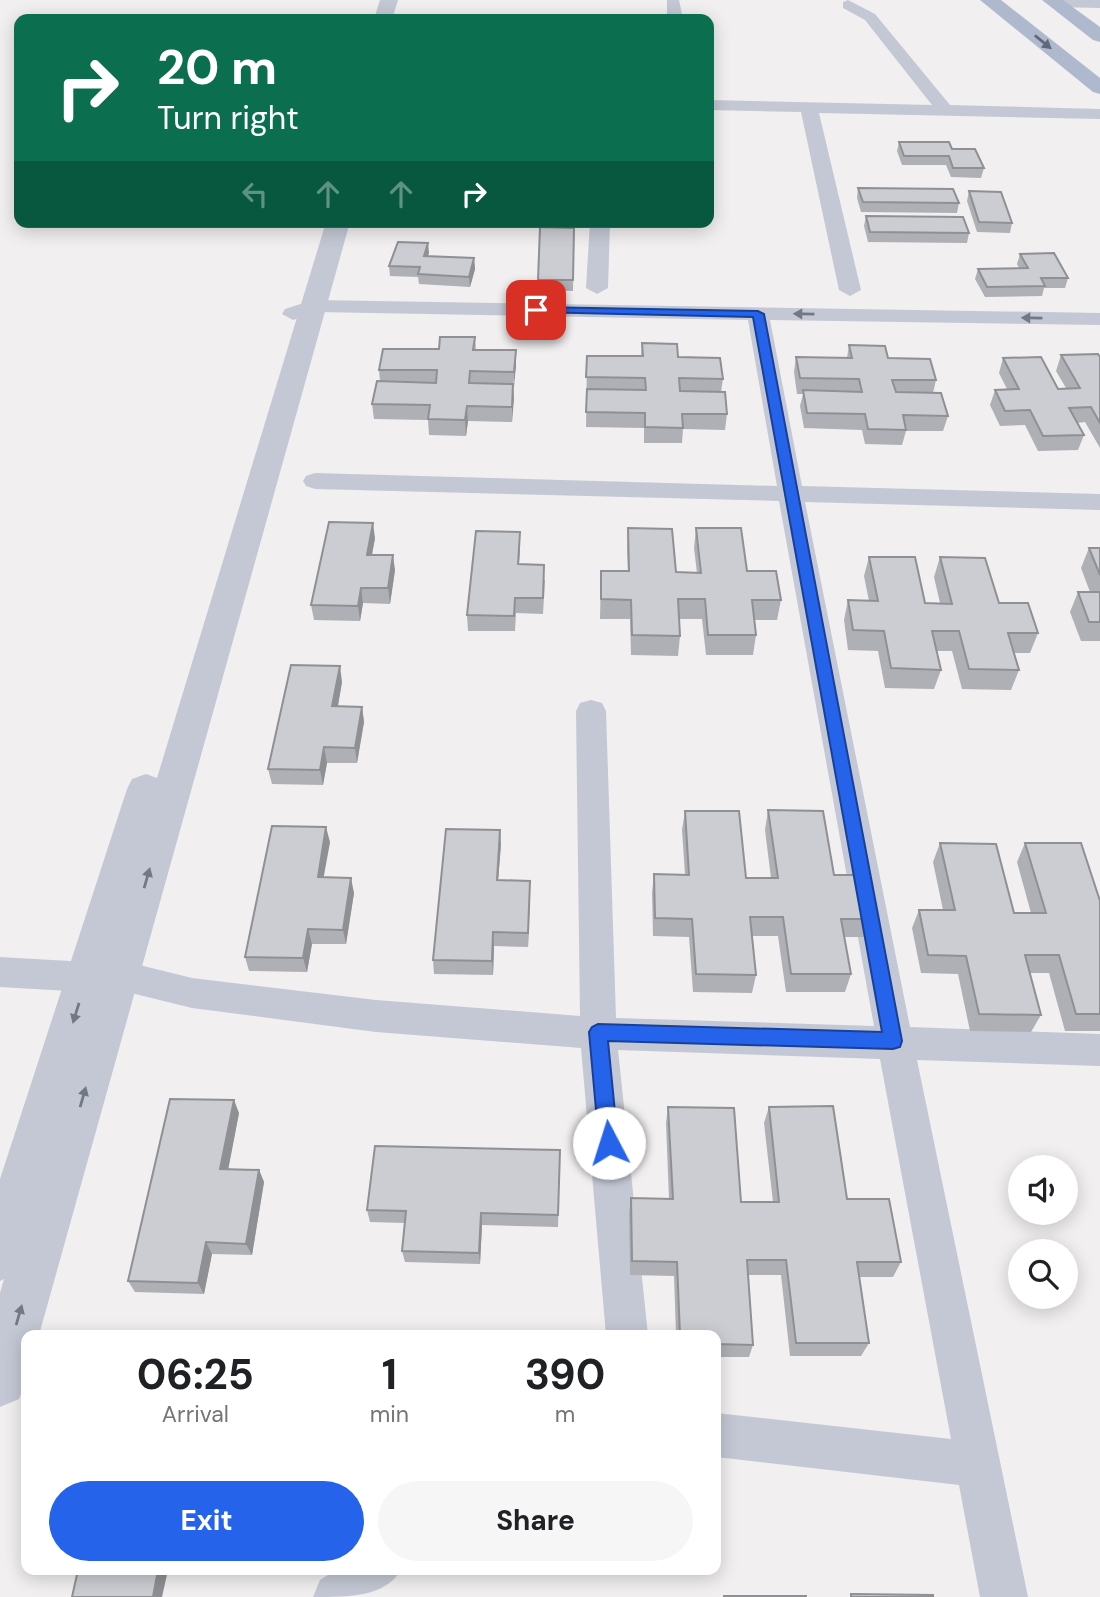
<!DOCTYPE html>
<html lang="en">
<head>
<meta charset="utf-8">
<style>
  :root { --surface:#fff; --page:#f6f6f6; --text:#202124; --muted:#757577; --accent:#2563eb }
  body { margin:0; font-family:"DM Sans",sans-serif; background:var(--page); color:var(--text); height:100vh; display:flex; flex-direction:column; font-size:26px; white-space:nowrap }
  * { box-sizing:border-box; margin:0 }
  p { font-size:23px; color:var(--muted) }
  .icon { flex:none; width:38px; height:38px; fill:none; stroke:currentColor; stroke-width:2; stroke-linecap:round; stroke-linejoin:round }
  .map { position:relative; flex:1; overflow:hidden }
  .panel { position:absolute; left:21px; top:1330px; width:700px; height:245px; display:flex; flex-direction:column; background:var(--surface); border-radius:14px; box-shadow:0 4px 18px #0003 }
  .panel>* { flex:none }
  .guide { position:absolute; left:14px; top:14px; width:700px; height:214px; border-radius:14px; box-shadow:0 4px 18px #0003; background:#0b6e4f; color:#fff; overflow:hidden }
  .buttons { position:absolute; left:1008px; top:1155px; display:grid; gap:14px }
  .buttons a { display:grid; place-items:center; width:70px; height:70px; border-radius:50%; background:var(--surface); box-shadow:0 4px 18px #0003; font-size:35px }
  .pin { position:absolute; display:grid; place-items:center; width:60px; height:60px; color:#fff; margin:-30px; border-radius:14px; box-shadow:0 4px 10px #0006 }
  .me { position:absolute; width:77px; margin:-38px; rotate:355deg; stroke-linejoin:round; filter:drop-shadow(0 0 5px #0008) }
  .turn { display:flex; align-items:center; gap:24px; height:147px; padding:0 28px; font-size:32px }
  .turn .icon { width:91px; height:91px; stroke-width:2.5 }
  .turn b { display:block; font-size:49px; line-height:60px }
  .lanes { display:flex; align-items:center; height:66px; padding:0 28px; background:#0003; justify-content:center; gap:35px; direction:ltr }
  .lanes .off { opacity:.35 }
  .eta { display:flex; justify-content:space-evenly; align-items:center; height:119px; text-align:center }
  .eta b { font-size:42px; font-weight:700; line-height:49px }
  .button { display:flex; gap:14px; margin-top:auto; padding:14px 28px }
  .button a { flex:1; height:80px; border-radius:42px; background:var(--accent); color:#fff; font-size:28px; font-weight:700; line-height:80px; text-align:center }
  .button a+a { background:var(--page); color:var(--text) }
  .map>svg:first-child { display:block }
</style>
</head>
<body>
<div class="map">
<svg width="1100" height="1597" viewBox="0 0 1100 1597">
  <rect width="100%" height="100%" fill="#f1efef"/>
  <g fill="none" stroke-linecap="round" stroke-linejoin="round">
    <!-- minor -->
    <g fill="#c3c8d4" fill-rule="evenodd">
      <polygon points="667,0 679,0 683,19 667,19"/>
      <polygon points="848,0 875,14 950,105 1100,109 1100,119 819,113 861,290 850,296 839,290 801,112 709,110 709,100 932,105 865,20 843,8 843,2"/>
      <polygon points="1048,0 1100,0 1100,8 1054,7 1049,5"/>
      <polygon points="590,222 610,222 608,288 597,294 586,288"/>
      <polygon points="313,300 1100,313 1100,325 770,320 802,486 1100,494 1100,510 805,502 910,1027 1100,1034 1100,1066 917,1060 1028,1597 980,1597 959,1485 716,1457 716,1413 951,1439 880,1059 618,1050 648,1335 606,1335 581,1048 376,1032 192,1008 119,990 87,992 0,987 0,957 87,962 119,960 192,978 376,1000 580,1016 576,711 580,703 591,700 602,703 606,711 616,1018 874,1026 779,501 315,489 306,486 303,481 306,476 315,473 777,486 748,320 316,312 293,320 282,314 285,309"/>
      <path d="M336 1570H401C385 1597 349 1597 313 1597L320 1580Z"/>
    </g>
    <!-- tertiary -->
    <g fill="#c3c8d4" fill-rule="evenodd">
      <polygon points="380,0 398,0 392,19 374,19"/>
      <polygon points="326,222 350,222 39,1335 26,1335 26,1381 19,1399 0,1407 0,1293 4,1279 0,1281 0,1179 127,789 132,779 146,774 157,778"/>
    </g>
    <!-- primary -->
    <g fill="#afb9cd" fill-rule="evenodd">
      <polygon points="980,0 1001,0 1100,78 1100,94 1093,92"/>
      <polygon points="1042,0 1063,0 1100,27 1100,42 1093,40"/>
    </g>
  </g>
  <!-- wall -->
  <g fill="#afb0b5">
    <polygon points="899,142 952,149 984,168 981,178 951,177 946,165 902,165 897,151"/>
    <polygon points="858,188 959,203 957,213 861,212 857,198"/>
    <polygon points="969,191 1012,223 1010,233 977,232 967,201"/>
    <polygon points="866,216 969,233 967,243 868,242 864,226"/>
    <polygon points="574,228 573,291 538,290 538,280"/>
    <polygon points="428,243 428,256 474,258 475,269 470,287 419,284 418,277 390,276 389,266"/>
    <polygon points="1020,254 1068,278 1065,288 1044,288 1042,296 985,297 975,279 978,269 1019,268 1017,264"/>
    <polygon points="475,337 476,350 516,350 516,365 513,387 512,422 468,421 466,436 429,435 428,420 374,419 372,404 380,381 379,370"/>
    <polygon points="642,343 678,357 723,379 721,392 727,414 725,430 683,429 682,443 644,443 644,428 586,427 587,356 641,356"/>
    <polygon points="849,345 888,358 936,380 933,393 948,416 943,431 906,431 902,445 865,444 862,430 804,428 800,406 803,394 797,394 794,372 796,357 847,358"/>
    <polygon points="1061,355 1100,357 1100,448 1085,422 1077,423 1084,435 1078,450 1038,451 1025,425 1000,426 990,405 995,390 1007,389 999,373 1003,358 1058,389 1066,388 1056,371"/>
    <polygon points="628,528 676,572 697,573 694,548 696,528 781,600 777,620 754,620 756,635 753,655 706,655 702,619 679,619 680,636 678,656 631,655 630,619 600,619 601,571 628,571 627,548"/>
    <polygon points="520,532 519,564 545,580 543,614 516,613 515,631 468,631 467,615"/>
    <polygon points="375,538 372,555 395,570 390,604 363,603 360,621 314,620 311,605"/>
    <polygon points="1089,548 1100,548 1100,641 1081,641 1070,612 1078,592 1090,592 1081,568"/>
    <polygon points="869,557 925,603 940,603 934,577 940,557 1038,633 1030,653 1014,653 1019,670 1011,690 962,689 952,651 936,651 941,670 934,689 885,688 878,651 848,650 844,620 848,600 869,601 864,576"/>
    <polygon points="342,682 338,706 362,707 364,722 357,763 327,763 323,785 272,784 268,769"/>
    <polygon points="768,810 878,919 872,937 844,937 851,974 845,992 786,992 778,936 752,936 756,975 752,993 693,992 689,937 653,936 652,893 654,874 685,875 682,830 685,811 746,878 771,878 765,830"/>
    <polygon points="330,842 323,877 354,893 346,944 312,944 307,972 249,971 245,957"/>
    <polygon points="940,843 1014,913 1031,913 1017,862 1025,843 1100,901 1100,1031 1065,1031 1049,973 1030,973 1041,1015 1031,1032 970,1031 958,974 921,973 912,928 919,910 943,910 933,862"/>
    <polygon points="501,844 498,880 530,881 528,947 494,946 493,975 434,974 433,960"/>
    <polygon points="668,1107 741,1202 773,1202 764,1123 769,1107 901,1262 893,1277 859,1277 869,1343 861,1356 790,1356 781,1275 748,1275 753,1345 749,1357 716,1357 716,1335 676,1335 674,1276 630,1275 629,1213 631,1198 669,1199 666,1123"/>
    <polygon points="239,1113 228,1169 259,1170 264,1182 252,1255 212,1254 204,1294 135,1292 128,1281"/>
    <polygon points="560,1150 558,1227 482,1225 480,1264 405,1262 402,1251 405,1223 370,1222 367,1210"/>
  </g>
  <!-- shaded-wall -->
  <g fill="#8f9094">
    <polygon points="428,243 429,253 425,266 424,256"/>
    <polygon points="474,258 475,269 470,287 469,277"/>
    <polygon points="516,350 516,365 514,387 514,372"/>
    <polygon points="513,384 514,399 512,422 512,407"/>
    <polygon points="467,406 468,421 466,436 465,420"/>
    <polygon points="373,523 375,538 369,570 367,555"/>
    <polygon points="520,532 520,547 518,580 518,564"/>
    <polygon points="393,555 395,570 390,604 388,588"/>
    <polygon points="361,588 363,603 360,621 358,606"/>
    <polygon points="340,666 342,682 335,722 332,706"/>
    <polygon points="362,707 364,722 357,763 355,748"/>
    <polygon points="324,747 327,763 323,785 320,770"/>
    <polygon points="326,827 330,842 321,892 318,877"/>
    <polygon points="500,830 501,844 497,894 497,880"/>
    <polygon points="351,878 354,893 346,944 343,930"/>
    <polygon points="530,881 530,895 528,947 528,933"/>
    <polygon points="308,929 312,944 307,972 303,958"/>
    <polygon points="493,932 494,946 493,975 492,961"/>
    <polygon points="234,1100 239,1113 226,1181 220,1169"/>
    <polygon points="259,1170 264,1182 252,1255 246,1244"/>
    <polygon points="481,1213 482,1225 480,1264 479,1253"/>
    <polygon points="206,1242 212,1254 204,1294 198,1283"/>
    <polygon points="158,1570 168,1570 162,1597 153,1597"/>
  </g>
  <!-- building -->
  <g fill="#cccdd3" stroke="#8f9094" stroke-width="2">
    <polygon points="899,142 949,142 952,149 975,149 984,168 953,168 949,156 904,156"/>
    <polygon points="858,188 953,189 959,203 863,202"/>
    <polygon points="969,191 1001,192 1012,223 979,222"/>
    <polygon points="866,216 963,217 969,233 870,232"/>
    <polygon points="540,227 574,228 573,280 538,280"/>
    <polygon points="398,242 428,243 424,256 474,258 469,277 418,274 420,267 389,266"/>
    <polygon points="1054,253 1068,278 1041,278 1045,286 987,287 978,269 1028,268 1020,254"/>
    <polygon points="440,337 475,337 473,350 516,350 514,372 470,371 469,383 513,384 512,407 467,406 465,420 428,419 430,405 372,404 377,381 436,383 437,370 379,370 383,349 439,349"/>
    <polygon points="642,343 677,344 678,357 720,358 723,379 679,378 680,391 725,392 727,414 682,414 683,428 645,427 645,413 586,412 587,389 646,390 645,378 586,377 587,356 643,356"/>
    <polygon points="849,345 885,346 888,358 930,359 936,380 892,380 896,392 941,393 948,416 903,415 906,430 868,429 865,414 807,413 803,390 862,392 859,379 800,378 796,357 852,358"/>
    <polygon points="1098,354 1100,357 1100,423 1091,407 1069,408 1084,435 1043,436 1030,410 1005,411 995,390 1019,389 1003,358 1041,357 1058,389 1080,388 1061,355"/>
    <polygon points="329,522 373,523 367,555 393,555 388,588 361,588 358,606 311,605"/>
    <polygon points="628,528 672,529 676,572 701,573 696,528 741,528 747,571 776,571 781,600 752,600 756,635 708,635 705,599 678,599 680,636 632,635 631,600 601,599 601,571 629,571"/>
    <polygon points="476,531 520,532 518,564 544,565 543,598 515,598 514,616 467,615"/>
    <polygon points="1089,548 1100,548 1100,575"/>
    <polygon points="869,557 915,557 925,603 952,604 940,557 985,558 999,603 1028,603 1038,633 1008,633 1019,670 969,669 959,631 932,631 941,670 891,668 884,631 853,630 848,600 878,601"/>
    <polygon points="1078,592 1100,592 1100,622 1089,622"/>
    <polygon points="291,665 340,666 332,706 362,707 355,748 324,747 320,770 268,769"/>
    <polygon points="768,810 823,811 834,875 869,875 878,919 841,919 851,974 791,974 783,917 750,917 756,975 696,974 692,919 655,918 654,874 689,875 685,811 739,811 746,878 778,878"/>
    <polygon points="272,826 326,827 318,877 351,878 343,930 308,929 303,958 245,957"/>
    <polygon points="446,829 500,830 497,880 530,881 528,933 493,932 492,961 433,960"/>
    <polygon points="940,843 996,844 1014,913 1046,913 1025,843 1081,843 1100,901 1100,1014 1076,1014 1059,955 1025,955 1041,1015 979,1014 966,956 928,955 919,910 955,910"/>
    <polygon points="170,1099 234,1100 220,1169 259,1170 246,1244 206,1242 198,1283 128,1281"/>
    <polygon points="833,1106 847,1199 889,1199 901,1262 857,1262 869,1343 796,1343 786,1260 747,1260 753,1345 716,1344 716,1335 680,1335 677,1262 632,1261 631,1198 673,1199 668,1107 734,1108 741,1202 779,1202 769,1107"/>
    <polygon points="375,1146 560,1150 558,1215 481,1213 479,1253 402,1251 406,1211 367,1210"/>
    <polygon points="78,1570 158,1570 153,1597 72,1597"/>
    <polygon points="851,1594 933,1595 933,1597 851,1597"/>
    <rect x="724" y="1596" width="82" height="1"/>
  </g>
  <!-- one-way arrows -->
  <defs><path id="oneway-solid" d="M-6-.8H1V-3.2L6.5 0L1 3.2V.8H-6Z" transform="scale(1.75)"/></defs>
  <use fill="#616978" href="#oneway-solid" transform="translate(1043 42) rotate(39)"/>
  <g fill="#727986">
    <use href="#oneway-solid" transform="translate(804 314) rotate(-179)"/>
    <use href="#oneway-solid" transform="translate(1032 318) rotate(-179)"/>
    <use href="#oneway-solid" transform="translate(147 878) rotate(-74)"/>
    <use href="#oneway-solid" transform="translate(76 1013) rotate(107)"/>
    <use href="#oneway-solid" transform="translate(83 1097) rotate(-74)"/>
    <use href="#oneway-solid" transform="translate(19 1315) rotate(-74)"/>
  </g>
  <!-- route -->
  <polygon fill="#2563eb" stroke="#184099" stroke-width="2" points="536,307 758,311 764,314 902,1041 900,1047 893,1049 608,1041 618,1143 616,1149 609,1152 602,1149 599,1143 589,1032 592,1027 598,1024 882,1032 753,317 532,312 530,310"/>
</svg>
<div class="buttons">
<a><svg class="icon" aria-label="sound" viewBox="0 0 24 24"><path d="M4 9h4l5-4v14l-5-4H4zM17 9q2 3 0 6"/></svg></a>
<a><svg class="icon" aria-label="search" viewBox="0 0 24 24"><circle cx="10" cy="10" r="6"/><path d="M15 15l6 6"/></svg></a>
</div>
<div class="pin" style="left:536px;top:310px;background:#d93025"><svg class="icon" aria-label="arrive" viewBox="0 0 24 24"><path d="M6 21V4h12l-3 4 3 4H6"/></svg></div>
<svg class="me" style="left:609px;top:1143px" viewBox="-20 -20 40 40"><circle r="19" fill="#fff"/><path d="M0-13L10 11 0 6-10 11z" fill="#2563eb"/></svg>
<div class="guide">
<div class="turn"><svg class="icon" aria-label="right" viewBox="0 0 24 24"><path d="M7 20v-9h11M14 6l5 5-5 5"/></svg><div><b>20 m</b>Turn right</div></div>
<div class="lanes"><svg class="icon off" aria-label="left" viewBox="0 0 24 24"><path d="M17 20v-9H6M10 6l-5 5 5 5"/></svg><svg class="icon off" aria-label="ahead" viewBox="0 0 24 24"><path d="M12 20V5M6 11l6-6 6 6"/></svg><svg class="icon off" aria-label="ahead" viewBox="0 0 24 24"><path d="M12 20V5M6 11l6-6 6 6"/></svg><svg class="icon" aria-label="right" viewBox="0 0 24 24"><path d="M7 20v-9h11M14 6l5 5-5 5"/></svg></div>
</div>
<section class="panel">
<div class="eta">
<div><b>06:25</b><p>Arrival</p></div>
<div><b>1</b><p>min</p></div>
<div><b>390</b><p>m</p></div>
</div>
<div class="button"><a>Exit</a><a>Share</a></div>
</section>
</div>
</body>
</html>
